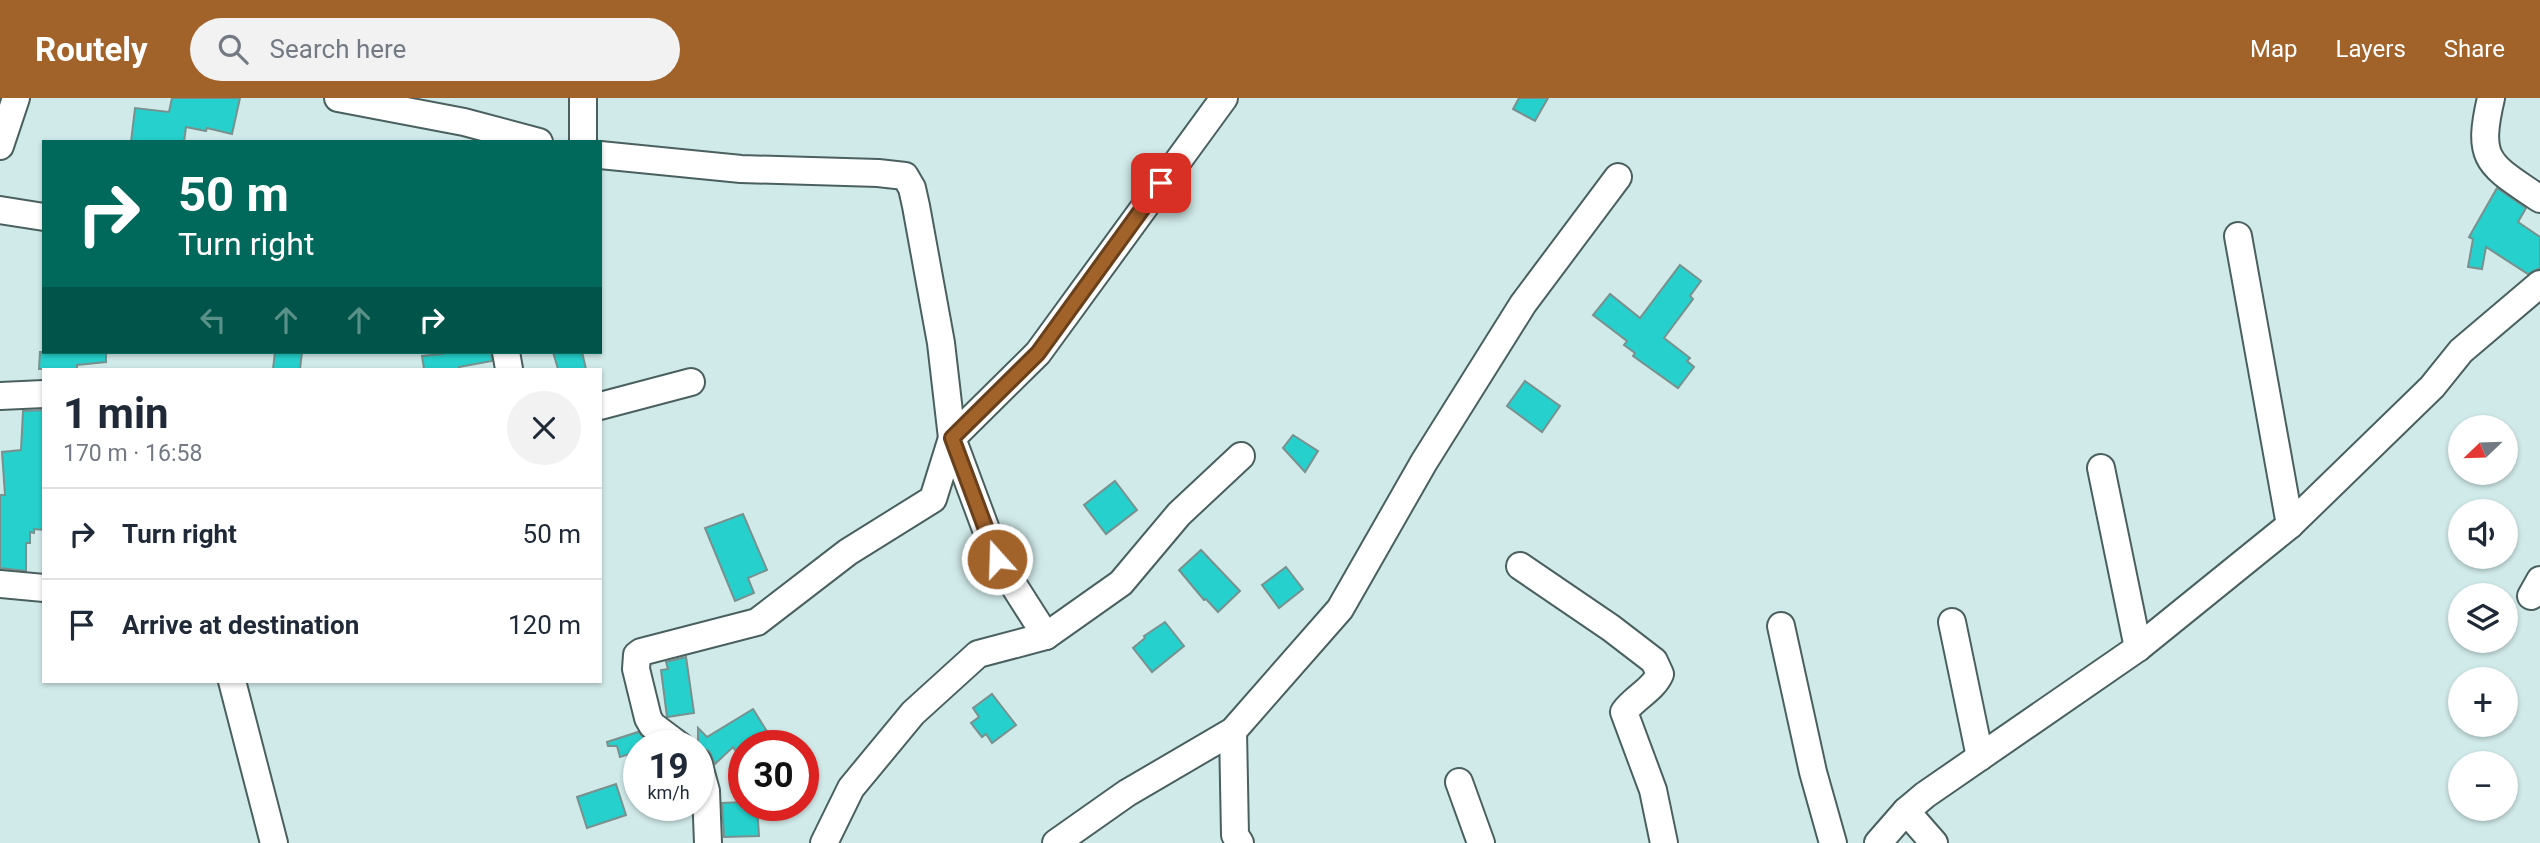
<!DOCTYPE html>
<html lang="en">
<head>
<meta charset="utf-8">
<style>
  :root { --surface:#fff; --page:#f2f2f3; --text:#1f2937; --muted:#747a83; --line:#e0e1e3; --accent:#a2632b }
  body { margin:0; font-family:Roboto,sans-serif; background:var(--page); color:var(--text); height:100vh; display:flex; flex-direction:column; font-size:26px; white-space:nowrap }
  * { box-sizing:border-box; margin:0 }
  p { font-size:23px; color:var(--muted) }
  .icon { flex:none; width:38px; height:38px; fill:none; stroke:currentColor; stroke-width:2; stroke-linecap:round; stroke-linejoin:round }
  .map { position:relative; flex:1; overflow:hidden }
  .side { position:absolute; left:42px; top:270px; width:560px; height:315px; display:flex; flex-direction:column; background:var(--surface); border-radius:0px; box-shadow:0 2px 5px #0004 }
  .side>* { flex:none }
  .top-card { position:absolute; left:42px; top:42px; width:560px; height:214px; border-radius:0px; box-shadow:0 2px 5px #0004; background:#00695c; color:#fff; overflow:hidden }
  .needle { width:46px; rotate:247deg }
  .tools { position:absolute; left:2448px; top:317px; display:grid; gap:14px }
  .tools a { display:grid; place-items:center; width:70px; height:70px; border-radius:50%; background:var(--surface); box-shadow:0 2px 5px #0004; font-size:35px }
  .speed { position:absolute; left:623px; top:632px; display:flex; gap:14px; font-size:35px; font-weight:700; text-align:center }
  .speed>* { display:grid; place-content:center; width:91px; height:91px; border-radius:50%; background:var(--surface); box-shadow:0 2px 5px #0004; line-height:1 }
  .speed small { font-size:18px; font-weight:400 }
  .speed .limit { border:10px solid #d22; background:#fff; color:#111 }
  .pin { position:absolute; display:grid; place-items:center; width:60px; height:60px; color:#fff; margin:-30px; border-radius:14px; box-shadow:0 4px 10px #0006 }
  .me { position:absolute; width:77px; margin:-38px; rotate:340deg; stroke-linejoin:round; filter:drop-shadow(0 0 5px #0008) }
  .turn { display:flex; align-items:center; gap:24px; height:147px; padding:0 21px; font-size:32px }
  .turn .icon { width:91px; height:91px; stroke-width:2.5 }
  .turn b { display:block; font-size:49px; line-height:60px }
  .lanes { display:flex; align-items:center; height:66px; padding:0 21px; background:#0003; justify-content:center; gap:35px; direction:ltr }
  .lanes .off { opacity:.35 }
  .round { display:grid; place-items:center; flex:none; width:74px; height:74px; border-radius:37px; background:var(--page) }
  .headline { display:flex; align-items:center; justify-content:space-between; height:119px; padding:0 21px }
  h1 { font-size:42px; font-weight:700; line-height:52px }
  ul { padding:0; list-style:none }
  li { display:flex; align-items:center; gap:21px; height:91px; padding:0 21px; border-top:2px solid var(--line) }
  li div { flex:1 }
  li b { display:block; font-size:26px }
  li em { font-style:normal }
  header { display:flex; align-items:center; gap:42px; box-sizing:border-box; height:98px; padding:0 35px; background:var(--accent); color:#fff }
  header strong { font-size:33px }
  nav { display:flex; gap:38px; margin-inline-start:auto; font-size:24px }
  .search { width:490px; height:63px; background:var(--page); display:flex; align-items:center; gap:18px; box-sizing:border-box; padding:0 24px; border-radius:38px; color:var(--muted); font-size:26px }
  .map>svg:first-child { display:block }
</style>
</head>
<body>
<header>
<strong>Routely</strong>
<div class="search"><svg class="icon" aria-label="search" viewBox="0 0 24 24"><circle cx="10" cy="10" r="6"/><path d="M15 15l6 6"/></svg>Search here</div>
<nav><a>Map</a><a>Layers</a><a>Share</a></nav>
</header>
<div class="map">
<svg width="2540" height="745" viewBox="0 0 2540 745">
  <rect width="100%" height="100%" fill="#d0eae9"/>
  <!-- building -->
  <g fill="#26d0cc" stroke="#78918f" stroke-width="2">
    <polygon points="172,0 240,0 232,36 207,30 206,33 186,29 184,44 131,44 135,10 169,14"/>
    <polygon points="1519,0 1548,0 1535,23 1513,11"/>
    <polygon points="2497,90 2526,110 2518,124 2540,139 2540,170 2528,176 2486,149 2482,171 2468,169 2473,141 2469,139"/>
    <polygon points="1680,167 1701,183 1690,198 1693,201 1664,240 1690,260 1687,263 1694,269 1678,290 1633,258 1635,255 1624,247 1627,243 1593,217 1610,196 1640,220"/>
    <polygon points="40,254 106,254 106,264 77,267 77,271 39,271"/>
    <polygon points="275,254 302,254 300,271 273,271"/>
    <polygon points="442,254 491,254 492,263 459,269 460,271 424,271 422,258 443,256"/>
    <polygon points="553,254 582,254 586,271 558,271"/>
    <polygon points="1525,283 1560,308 1542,334 1507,308"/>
    <polygon points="44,312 44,432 34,431 34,435 30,434 30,445 26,445 26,473 0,470 0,397 5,397 2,354 21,352 23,313"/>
    <polygon points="1293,337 1318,353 1305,374 1283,350"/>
    <polygon points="1115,383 1137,412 1106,436 1084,407"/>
    <polygon points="743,416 767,472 748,480 754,495 735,503 705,430"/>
    <polygon points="1201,452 1240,493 1218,514 1206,501 1204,502 1179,472"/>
    <polygon points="1286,469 1303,491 1279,510 1262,487"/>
    <polygon points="1165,524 1184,548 1152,574 1133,550 1145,540 1144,538"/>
    <polygon points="686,559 694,615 667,619 661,572 668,571 666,564"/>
    <polygon points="992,596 1016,627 992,645 986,636 982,639 971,625 979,619 973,610"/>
    <polygon points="753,611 776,648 744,648 744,666 733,649 715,666 709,653 698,649 698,630 707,639"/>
    <polygon points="638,634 653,648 639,648 639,653 620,659 617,648 608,648 607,644"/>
    <polygon points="616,686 626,717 587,730 577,699"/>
    <polygon points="744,704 744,707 757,707 759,738 724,739 722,705"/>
  </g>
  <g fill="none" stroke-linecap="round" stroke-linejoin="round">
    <defs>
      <g id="minor">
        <polyline points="338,0 464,24 539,44"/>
        <path d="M2491 0C2476 64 2489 66 2540 101"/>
        <polyline points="583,44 583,0"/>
        <polyline points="0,48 16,0"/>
        <polyline points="600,57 741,71 878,75 905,78 912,90 916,108 941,245 952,340 997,461 1046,538"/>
        <polyline points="0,112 44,119"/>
        <polyline points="2238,138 2290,427"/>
        <polyline points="506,254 509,271"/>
        <polyline points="0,298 44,296"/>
        <polyline points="600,308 691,284"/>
        <polyline points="2101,370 2138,550"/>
        <path d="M1520 468 1611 530 1654 563 1660 576C1653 592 1635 599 1624 614L1653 692 1664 745"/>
        <polyline points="0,486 44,490"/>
        <polyline points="2531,498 2540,482"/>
        <polyline points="1952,524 1980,659"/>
        <polyline points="1781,528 1813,674 1833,745"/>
        <polyline points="232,583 274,745"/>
        <polyline points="1233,633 1235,737 1240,745"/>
        <polyline points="680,648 652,627 648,620 636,571 637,557 641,554 757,524 848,454 933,401 952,340 1038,255 1224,0"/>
        <polyline points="698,664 706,693 708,745"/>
        <polyline points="1459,684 1481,745"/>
        <polyline points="1906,713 1934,745"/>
        <polyline points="824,745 851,690 913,615 978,556 1046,538 1121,485 1179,416 1241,358"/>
        <polyline points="1056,745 1127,695 1233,633 1340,511 1424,364 1523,206 1618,79"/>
        <polyline points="1878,745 1906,713 1925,697 2138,550 2290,427 2432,289 2461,253 2540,186"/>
      </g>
    </defs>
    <!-- minor casing -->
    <use href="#minor" stroke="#49605f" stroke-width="30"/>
    <!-- minor -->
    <use href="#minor" stroke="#fff" stroke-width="26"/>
  </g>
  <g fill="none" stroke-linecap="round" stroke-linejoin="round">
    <defs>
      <polyline id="route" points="997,461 952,340 1038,255 1161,85"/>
    </defs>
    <!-- route casing -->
    <use href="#route" stroke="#69401c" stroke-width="18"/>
    <!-- route -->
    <use href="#route" stroke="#a2632b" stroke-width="12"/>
  </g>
</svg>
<div class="tools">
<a><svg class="needle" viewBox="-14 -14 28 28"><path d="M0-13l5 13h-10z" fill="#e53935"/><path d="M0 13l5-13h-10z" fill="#747a83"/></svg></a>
<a><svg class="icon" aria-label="sound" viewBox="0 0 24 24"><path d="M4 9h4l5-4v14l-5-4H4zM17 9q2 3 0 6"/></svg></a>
<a><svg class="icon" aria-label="layers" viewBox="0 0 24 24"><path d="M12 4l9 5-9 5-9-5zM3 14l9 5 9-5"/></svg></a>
<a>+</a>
<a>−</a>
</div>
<div class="speed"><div>19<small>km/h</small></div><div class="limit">30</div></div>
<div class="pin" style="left:1161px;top:85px;background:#d93025"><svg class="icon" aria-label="arrive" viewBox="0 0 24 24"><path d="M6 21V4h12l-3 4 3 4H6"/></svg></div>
<svg class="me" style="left:997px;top:461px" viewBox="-20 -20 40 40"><circle r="17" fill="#a2632b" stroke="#fff" stroke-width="3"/><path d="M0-11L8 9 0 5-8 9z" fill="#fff"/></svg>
<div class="top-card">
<div class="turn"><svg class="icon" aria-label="right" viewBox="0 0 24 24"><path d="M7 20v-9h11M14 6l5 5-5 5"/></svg><div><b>50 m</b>Turn right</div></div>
<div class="lanes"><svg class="icon off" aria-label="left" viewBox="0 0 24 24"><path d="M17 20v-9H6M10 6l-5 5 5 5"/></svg><svg class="icon off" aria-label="ahead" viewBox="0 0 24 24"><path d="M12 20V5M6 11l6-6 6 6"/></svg><svg class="icon off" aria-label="ahead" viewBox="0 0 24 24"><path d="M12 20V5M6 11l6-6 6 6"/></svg><svg class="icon" aria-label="right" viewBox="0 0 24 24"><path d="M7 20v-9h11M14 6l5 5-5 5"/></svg></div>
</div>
<section class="side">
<div class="headline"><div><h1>1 min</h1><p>170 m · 16:58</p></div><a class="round"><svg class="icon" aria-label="close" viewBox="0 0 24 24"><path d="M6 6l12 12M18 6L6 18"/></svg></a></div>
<ul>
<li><svg class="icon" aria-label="right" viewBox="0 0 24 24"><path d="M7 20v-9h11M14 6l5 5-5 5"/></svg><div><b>Turn right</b></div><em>50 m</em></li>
<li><svg class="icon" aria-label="arrive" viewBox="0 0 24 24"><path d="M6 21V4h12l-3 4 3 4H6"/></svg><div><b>Arrive at destination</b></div><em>120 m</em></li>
</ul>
</section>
</div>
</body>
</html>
